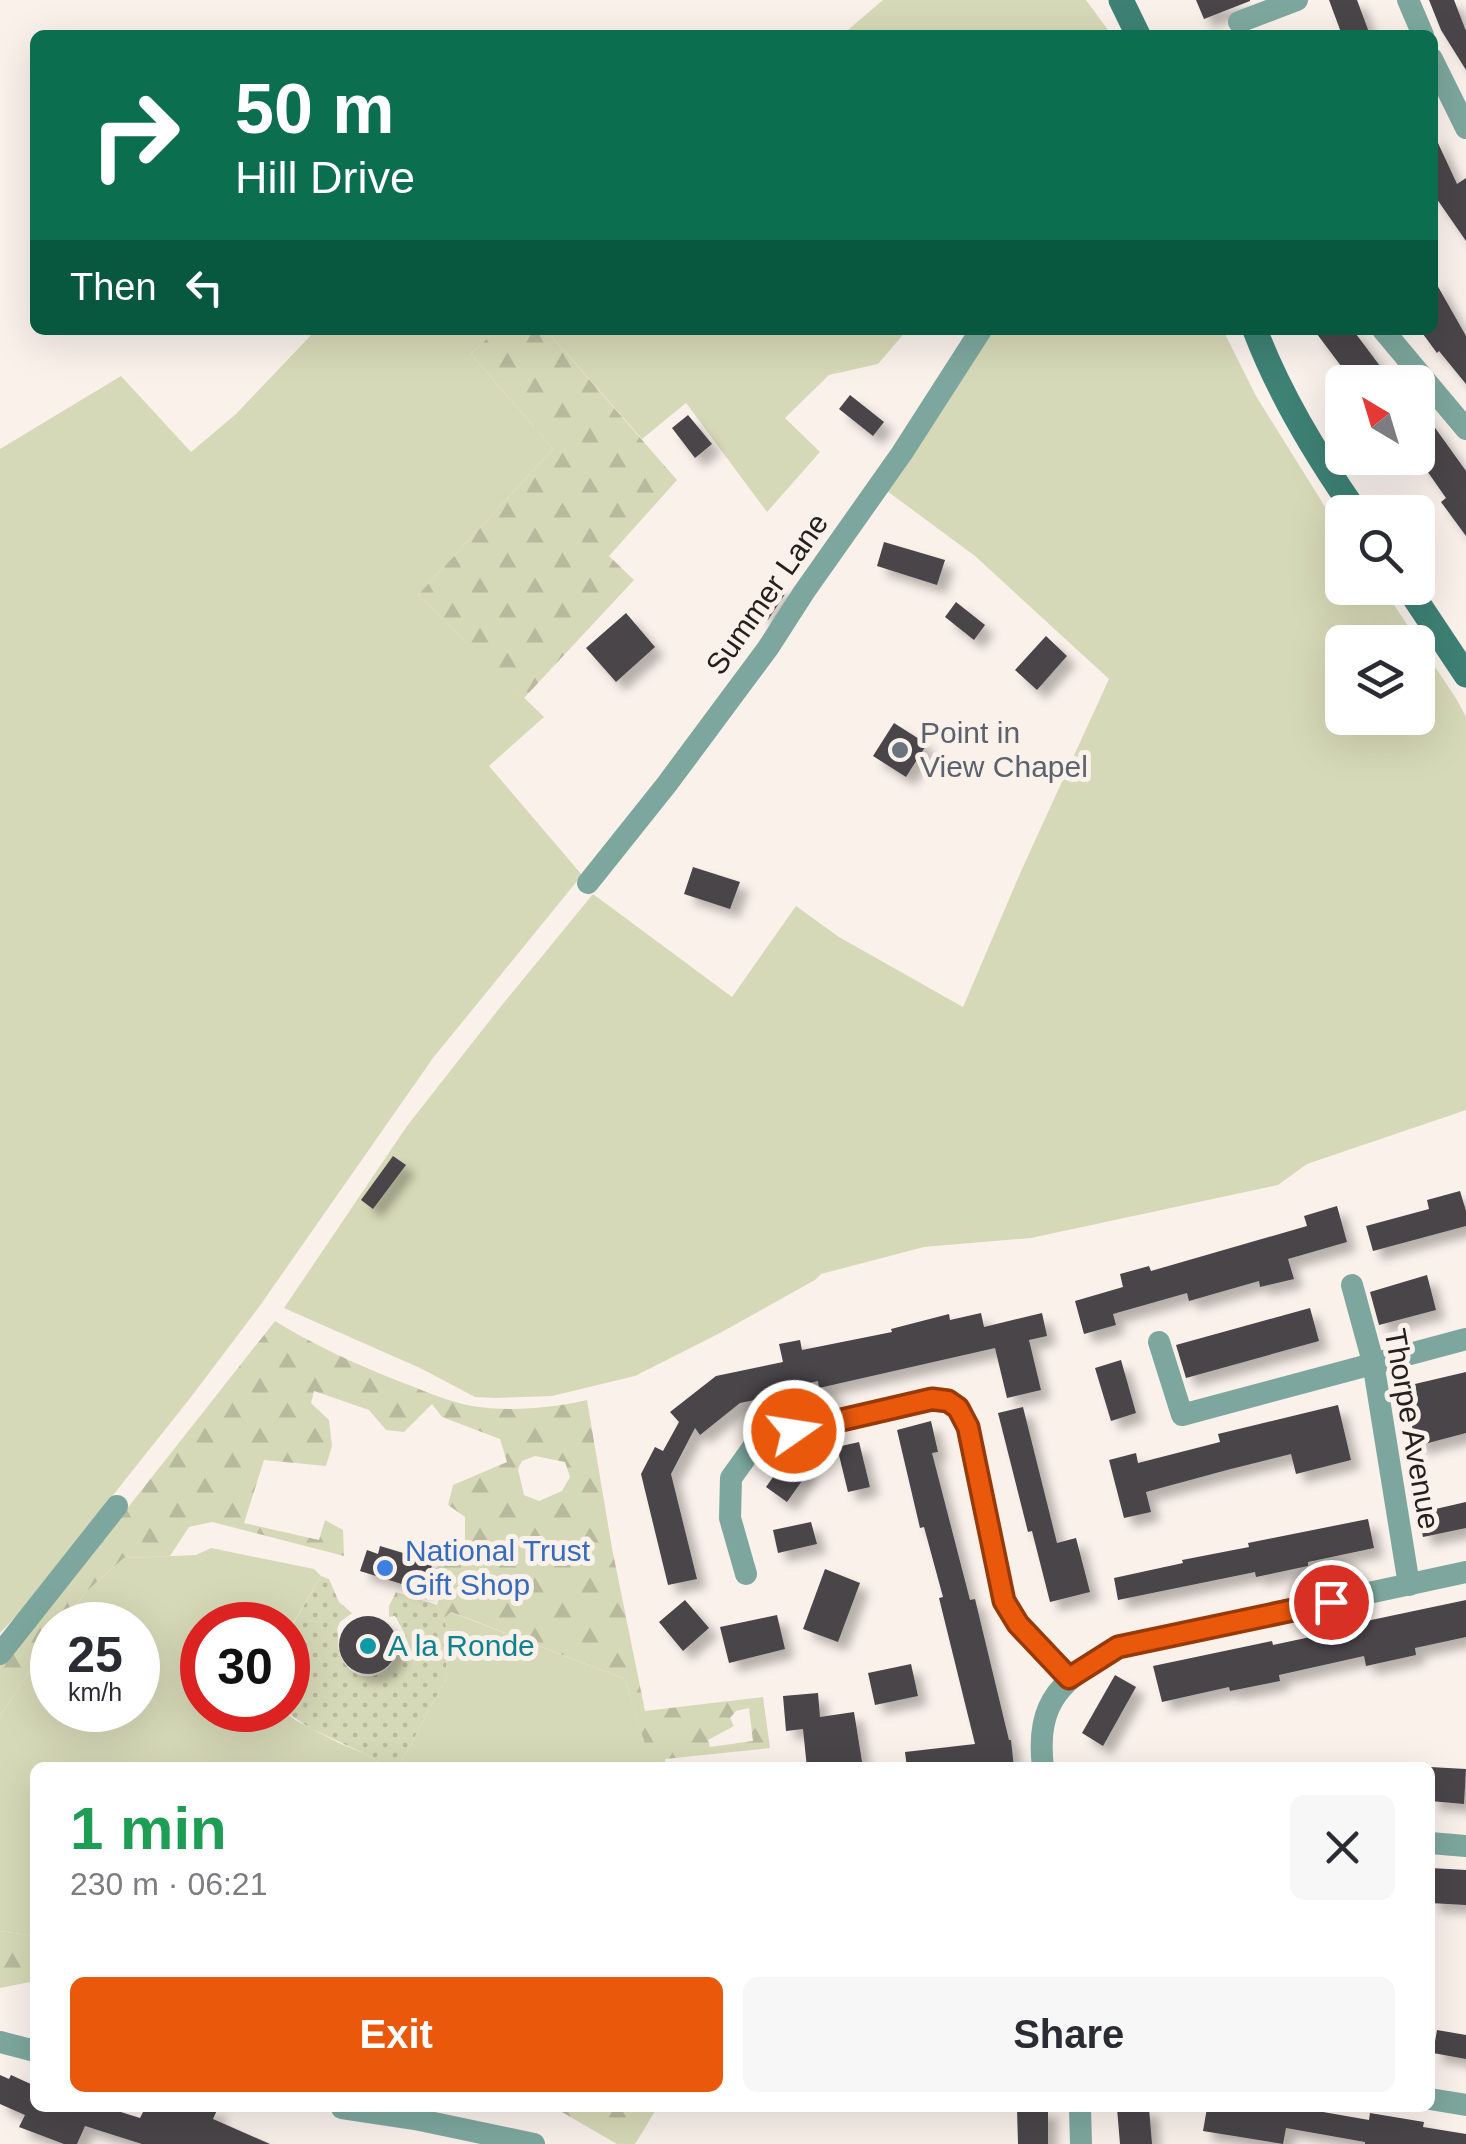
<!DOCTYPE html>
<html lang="en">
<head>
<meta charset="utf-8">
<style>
  :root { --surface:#fff; --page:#f7f7f7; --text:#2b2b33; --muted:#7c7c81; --accent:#ea580c }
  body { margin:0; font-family:Helvetica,sans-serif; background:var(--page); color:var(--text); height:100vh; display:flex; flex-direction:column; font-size:38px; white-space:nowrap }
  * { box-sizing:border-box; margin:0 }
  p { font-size:32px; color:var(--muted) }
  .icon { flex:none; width:55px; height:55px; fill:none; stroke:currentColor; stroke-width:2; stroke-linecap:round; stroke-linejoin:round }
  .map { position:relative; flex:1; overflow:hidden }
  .side { position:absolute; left:30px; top:1762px; width:1405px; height:350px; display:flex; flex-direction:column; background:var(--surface); border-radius:15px; box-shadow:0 10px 40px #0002 }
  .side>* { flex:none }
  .guide { position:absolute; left:30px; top:30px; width:1408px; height:305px; border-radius:15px; box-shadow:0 10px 40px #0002; background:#0b6e4f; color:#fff; overflow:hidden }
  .needle { width:65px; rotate:322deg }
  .controls { position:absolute; left:1325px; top:365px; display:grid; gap:20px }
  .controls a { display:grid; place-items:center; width:110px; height:110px; border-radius:15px; background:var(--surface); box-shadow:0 10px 40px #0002; font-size:50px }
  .speed { position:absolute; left:30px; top:1602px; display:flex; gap:20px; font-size:50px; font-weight:700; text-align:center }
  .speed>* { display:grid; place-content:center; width:130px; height:130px; border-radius:50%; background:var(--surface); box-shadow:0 10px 40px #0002; line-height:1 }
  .speed small { font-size:25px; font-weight:400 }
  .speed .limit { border:15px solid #d22; background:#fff; color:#111 }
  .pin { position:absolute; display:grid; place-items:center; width:85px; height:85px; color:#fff; margin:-42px; border:5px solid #fff; border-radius:50%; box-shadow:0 2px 10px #0007 }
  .me { position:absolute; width:110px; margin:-55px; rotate:77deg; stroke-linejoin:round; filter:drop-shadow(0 0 8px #0008) }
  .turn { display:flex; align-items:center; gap:35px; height:210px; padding:0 40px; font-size:45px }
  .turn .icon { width:130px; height:130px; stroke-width:2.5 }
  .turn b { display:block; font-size:70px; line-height:85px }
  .then { display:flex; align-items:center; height:95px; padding:0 40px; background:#0003; gap:20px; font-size:38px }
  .round { display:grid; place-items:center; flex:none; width:105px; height:105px; border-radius:15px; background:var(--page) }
  .summary { display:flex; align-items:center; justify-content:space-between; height:170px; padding:0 40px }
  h1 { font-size:60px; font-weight:600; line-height:75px; color:#1e9e55 }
  .primary-button { display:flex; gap:20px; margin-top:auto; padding:20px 40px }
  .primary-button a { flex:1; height:115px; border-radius:15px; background:var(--accent); color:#fff; font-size:40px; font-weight:600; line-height:115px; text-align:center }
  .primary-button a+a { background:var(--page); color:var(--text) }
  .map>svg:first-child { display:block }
</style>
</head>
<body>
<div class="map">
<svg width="1466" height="2144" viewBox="0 0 1466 2144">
  <defs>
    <pattern id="forest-firs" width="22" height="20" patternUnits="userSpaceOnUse" patternTransform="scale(2.5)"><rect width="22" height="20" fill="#d6d9b7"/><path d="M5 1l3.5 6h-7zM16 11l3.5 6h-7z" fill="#b7ba9d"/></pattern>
    <pattern id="garden-dots" width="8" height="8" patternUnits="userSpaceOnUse" patternTransform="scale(2.5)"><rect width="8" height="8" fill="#d6d9b7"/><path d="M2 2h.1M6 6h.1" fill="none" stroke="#b7ba9d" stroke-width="1.8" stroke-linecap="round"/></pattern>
    <filter id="shadow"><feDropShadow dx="9" dy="9" stdDeviation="5" flood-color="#0004"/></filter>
  </defs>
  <rect width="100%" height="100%" fill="#faf1eb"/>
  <!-- grass -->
  <g fill="#d6d9b7" fill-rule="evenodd">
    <polygon points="883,0 1086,0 1108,30 1106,35 842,35"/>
    <polygon points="316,330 496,330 471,354 553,449 418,595 544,717 489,766 582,875 433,1058 259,1307 191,1397 21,1611 0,1633 0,449 121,376 191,452 236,414"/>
    <polygon points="546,330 907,330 878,364 829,375 785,418 820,452 767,512 686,403 642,439"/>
    <path d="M992 330H1223L1256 396 1342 534V588H1383L1457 700 1466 717V1110L1307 1164 1278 1185 1031 1238 924 1247 821 1274 815 1280 720 1333 635 1376 552 1396 496 1398 475 1397 420 1368 284 1308 407 1126 498 1010 593 894 732 997 796 906 839 937 963 1007 1022 869 1109 679 975 556 887 491ZM1342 642H1418V718H1342Z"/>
    <polygon points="211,1548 314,1569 321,1576 289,1630 288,1638 288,1625 202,1625 202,1710 283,1710 295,1720 339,1743 363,1753 387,1767 35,1768 35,1936 0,1931 0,1716 52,1636 52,1710 138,1710 138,1625 60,1625 88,1590 124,1558 196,1555"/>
    <polygon points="450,1612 625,1679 647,1749 649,1767 396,1768 400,1764 446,1679 447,1631 444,1618"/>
  </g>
  <!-- forest -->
  <g fill="url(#forest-firs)" fill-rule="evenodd">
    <polygon points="496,330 546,330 677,480 609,556 634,580 524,698 418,595 553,449 471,354"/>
    <path d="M275 1321C317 1347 360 1366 406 1384 427 1392 450 1402 472 1406 509 1412 551 1408 587 1400L612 1548 645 1711 763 1697 770 1748 665 1759 666 1767H649L645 1744 625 1679 451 1612 444 1618 437 1605 444 1582 433 1577 436 1568 465 1544V1517L448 1505 453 1485 507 1462 500 1439 442 1417 432 1404 404 1432 386 1430 369 1410 314 1391 311 1403 329 1420 332 1446 326 1466 264 1460 244 1523 319 1540 325 1520 343 1530 344 1556 212 1522 189 1527 170 1556 124 1558 88 1590 60 1625H52V1636L0 1716V1665L111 1529ZM535 1456 565 1462 570 1477 562 1491 539 1501 524 1495 518 1469 522 1461ZM749 1708 753 1741 710 1747 708 1740 734 1726 730 1718 736 1711Z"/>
    <polygon points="0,1931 35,1936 35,1981 0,1988"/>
    <polygon points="555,2108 657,2108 635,2144 617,2144"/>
  </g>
  <!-- garden -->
  <path fill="url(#garden-dots)" d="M321 1576 329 1579 339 1602 352 1613 340 1622 337 1629C340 1639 336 1649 342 1659 359 1692 401 1674 398 1638L405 1634 395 1616 389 1617V1606L396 1592 437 1605 444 1618 447 1631 446 1679 400 1764 396 1767H387L363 1753 310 1728 283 1710H288L289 1631Z"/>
  <!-- building -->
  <g fill="#4a4449" filter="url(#shadow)">
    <polygon points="1196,0 1250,0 1250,1 1204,19"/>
    <polygon points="1329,0 1357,0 1370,35 1342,35"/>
    <polygon points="1429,0 1454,0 1466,31 1466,70 1441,30"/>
    <polygon points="1432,130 1457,184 1466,178 1466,241 1432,192"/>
    <polygon points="1432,276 1466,336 1466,384 1439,351 1437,353 1420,330 1432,330"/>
    <polygon points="1314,330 1353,330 1392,382 1353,382"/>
    <polygon points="850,395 884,422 873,436 839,409"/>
    <polygon points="1418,407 1431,426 1433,425 1466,471 1466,536 1441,502 1446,498 1418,458"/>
    <polygon points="688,415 712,444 695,458 672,428"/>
    <polygon points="884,542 945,560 937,585 877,566"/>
    <polygon points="777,585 787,591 768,620 759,612"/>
    <polygon points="956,602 985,625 974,640 945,617"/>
    <polygon points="626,613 655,647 616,682 586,648"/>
    <polygon points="1046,636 1067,656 1037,690 1015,670"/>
    <polygon points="894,723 927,744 906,777 873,756"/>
    <polygon points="693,867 740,882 730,909 684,894"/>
    <polygon points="393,1156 406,1165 373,1209 361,1200"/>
    <polygon points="1460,1191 1466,1211 1466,1226 1373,1251 1366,1226 1429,1209 1427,1200"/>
    <polygon points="1337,1206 1347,1242 1288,1259 1294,1279 1260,1287 1259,1281 1189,1301 1187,1293 1113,1314 1116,1325 1084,1334 1075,1301 1123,1287 1120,1274 1149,1266 1151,1271 1307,1226 1304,1216"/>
    <polygon points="1427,1275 1436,1310 1379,1325 1370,1292"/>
    <polygon points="1310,1308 1319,1341 1186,1378 1176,1345"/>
    <polygon points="981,1313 984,1327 1042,1313 1047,1336 1029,1340 1041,1390 1007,1398 995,1348 819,1388 818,1381 778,1390 779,1395 740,1403 700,1435 695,1428 671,1474 697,1579 668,1585 641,1474 655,1447 663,1451 679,1422 670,1412 716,1376 783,1362 779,1344 800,1340 802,1350 892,1332 891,1329 949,1314 950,1320"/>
    <polygon points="1121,1360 1136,1413 1111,1421 1095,1368"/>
    <polygon points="1466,1372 1466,1433 1417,1446 1402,1387"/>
    <polygon points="1338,1405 1351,1460 1296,1474 1291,1454 1227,1470 1146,1492 1151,1512 1124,1518 1109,1460 1136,1453 1138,1463 1220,1442 1218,1434"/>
    <polygon points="1023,1407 1057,1543 1076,1538 1090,1592 1050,1602 1032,1531 1028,1532 998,1413"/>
    <polygon points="931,1421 938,1452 932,1453 970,1600 975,1599 1009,1740 1011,1740 1014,1768 907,1768 905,1752 975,1744 939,1598 943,1597 924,1527 920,1528 897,1430"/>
    <polygon points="859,1442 870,1487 848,1492 837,1447"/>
    <polygon points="788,1456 809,1471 787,1502 766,1487"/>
    <polygon points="1466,1502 1466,1528 1423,1537 1418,1513"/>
    <polygon points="1368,1519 1374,1548 1308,1562 1308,1566 1256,1577 1255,1572 1118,1600 1114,1578 1183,1563 1182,1560 1249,1547 1248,1543"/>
    <polygon points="811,1522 817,1544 778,1553 773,1530"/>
    <polygon points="380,1546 433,1562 424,1591 360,1571 367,1550 378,1554"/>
    <polygon points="825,1569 860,1583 838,1642 803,1629"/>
    <polygon points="685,1600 709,1628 683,1651 659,1622"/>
    <polygon points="1466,1600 1466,1637 1415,1648 1416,1655 1366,1666 1364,1656 1279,1675 1280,1681 1230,1691 1229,1687 1162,1702 1153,1666 1272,1641 1273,1645 1357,1627 1357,1623"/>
    <polygon points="777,1615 785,1649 729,1663 720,1627"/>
    <circle cx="368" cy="1645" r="29"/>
    <polygon points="911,1664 918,1696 875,1705 868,1673"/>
    <polygon points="1115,1675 1136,1687 1103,1746 1082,1733"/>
    <polygon points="818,1693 820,1717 854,1712 863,1768 807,1768 803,1729 786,1731 783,1696"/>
    <polygon points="1430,1767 1466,1769 1464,1804 1430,1801"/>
    <polygon points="1430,1868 1466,1870 1466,1905 1430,1903"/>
    <polygon points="1437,2030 1466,2035 1466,2059 1433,2053"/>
    <polygon points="0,2075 9,2079 11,2075 35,2086 35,2108 108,2108 140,2118 145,2108 218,2108 213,2119 270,2144 142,2144 85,2126 77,2144 64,2144 19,2127 25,2115 0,2104"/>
    <polygon points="1017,2108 1048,2108 1048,2144 1018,2144"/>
    <polygon points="1117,2108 1149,2108 1152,2144 1120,2144"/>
    <polygon points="1207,2108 1276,2108 1300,2111 1300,2108 1369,2120 1370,2113 1424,2122 1423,2127 1466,2134 1466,2144 1365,2144 1365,2142 1286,2128 1283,2144 1203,2131"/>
  </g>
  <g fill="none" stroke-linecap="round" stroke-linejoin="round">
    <!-- street -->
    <g stroke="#7da79e" stroke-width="22">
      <polyline points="1408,0 1423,35"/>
      <polyline points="1239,22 1297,0"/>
      <polyline points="1432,59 1466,128"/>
      <polyline points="1383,330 1466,429"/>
      <polyline points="588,883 667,784 768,648 804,592 902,453 981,330"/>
      <polyline points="1352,1285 1373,1362 1409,1585"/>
      <polyline points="1159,1342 1182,1415 1466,1339"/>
      <path d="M746 1574 730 1518 731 1478 759 1439 931 1399C956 1402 958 1406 968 1427L1004 1601 1018 1624 1069 1678"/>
      <polyline points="0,1654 117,1506"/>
      <path d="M1043 1768C1035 1699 1063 1679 1119 1647L1466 1572"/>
      <polyline points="1430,1843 1466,1846"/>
      <polyline points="0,2042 35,2051"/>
      <polyline points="1430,2099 1466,2105"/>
      <polyline points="342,2108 415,2119 534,2144"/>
      <polyline points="1080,2108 1081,2144"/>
    </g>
    <!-- secondary -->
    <g stroke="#3e8175" stroke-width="25">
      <polyline points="1121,0 1138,35"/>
      <path d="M1255 330C1280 396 1316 455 1356 512"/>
      <polyline points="1408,588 1466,675"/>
    </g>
  </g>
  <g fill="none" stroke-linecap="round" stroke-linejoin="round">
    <defs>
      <polyline id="route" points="794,1431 932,1399 948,1401 958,1408 968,1427 1004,1601 1018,1624 1069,1678 1118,1647 1331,1602"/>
    </defs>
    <!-- route casing -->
    <use href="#route" stroke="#983908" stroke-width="25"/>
    <!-- route -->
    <use href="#route" stroke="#ea580c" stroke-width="18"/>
  </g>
  <!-- markers -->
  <circle fill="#6b7280" stroke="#faf1eb" stroke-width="4" cx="900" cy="750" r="10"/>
  <circle fill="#3f7fe0" stroke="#faf1eb" stroke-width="4" cx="385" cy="1568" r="10"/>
  <circle fill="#0f9aa8" stroke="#faf1eb" stroke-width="4" cx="368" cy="1646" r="10"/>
  <g text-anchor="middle" stroke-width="10" stroke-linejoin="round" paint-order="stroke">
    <!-- street labels -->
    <g font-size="30" fill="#23201e" stroke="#faf1eb">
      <text transform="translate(767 594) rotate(-55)" y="10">Summer Lane</text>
      <text transform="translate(1412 1429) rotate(80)" y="10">Thorpe Avenue</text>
    </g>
    <!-- worship labels -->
    <g font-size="30" fill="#5b616d" stroke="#faf1eb" text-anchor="start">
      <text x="920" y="743">Point in<tspan x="920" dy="34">View Chapel</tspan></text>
    </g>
    <!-- shop labels -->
    <g font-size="30" fill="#366cbe" stroke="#faf1eb" text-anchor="start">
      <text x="405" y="1561">National Trust<tspan x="405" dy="34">Gift Shop</tspan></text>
    </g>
    <!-- culture labels -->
    <g font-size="30" fill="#0d838f" stroke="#faf1eb" text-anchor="start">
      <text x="388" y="1656">A la Ronde</text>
    </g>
  </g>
</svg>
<div class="controls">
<a><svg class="needle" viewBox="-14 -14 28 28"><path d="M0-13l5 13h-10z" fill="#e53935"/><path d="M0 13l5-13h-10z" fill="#7c7c81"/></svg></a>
<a><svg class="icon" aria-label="search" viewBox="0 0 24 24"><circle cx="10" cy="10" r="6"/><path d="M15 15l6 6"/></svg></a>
<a><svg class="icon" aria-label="layers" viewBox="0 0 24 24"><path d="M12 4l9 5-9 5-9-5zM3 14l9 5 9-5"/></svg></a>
</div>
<div class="speed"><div>25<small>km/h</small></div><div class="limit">30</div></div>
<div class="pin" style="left:1331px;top:1602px;background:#d93025"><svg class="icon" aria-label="arrive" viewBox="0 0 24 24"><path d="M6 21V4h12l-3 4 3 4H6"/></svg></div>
<svg class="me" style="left:794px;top:1431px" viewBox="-20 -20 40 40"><circle r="17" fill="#ea580c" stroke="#fff" stroke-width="3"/><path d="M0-11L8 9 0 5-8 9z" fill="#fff"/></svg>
<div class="guide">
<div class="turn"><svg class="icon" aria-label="right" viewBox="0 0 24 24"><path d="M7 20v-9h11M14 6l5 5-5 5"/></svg><div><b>50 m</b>Hill Drive</div></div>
<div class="then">Then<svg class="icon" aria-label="left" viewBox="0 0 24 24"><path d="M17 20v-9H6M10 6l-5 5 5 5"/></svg></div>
</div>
<section class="side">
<div class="summary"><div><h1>1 min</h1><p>230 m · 06:21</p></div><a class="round"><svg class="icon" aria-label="close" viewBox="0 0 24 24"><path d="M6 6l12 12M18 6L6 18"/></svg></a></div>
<div class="primary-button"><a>Exit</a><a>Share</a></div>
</section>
</div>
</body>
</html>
